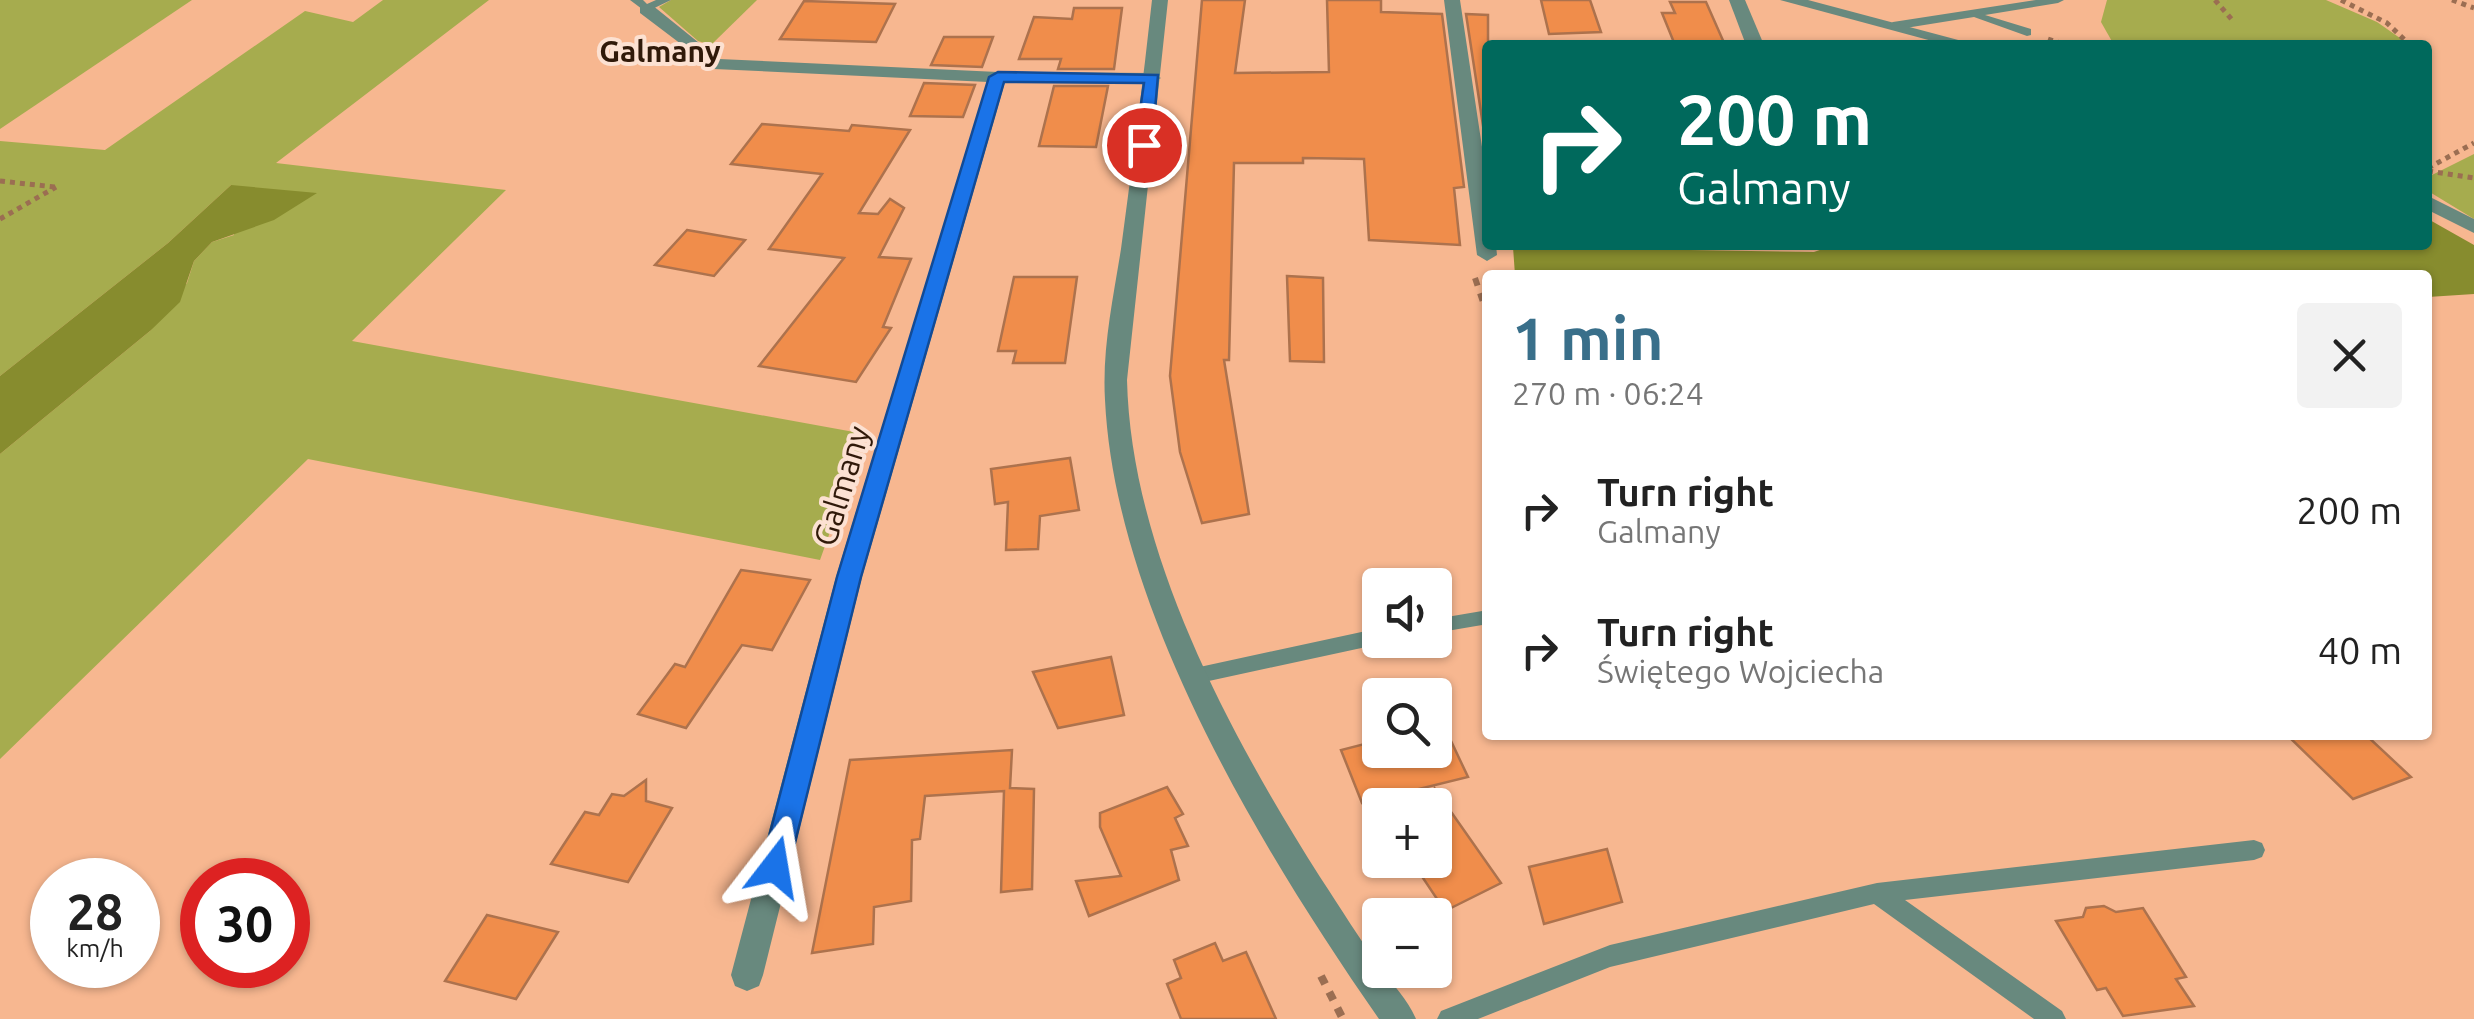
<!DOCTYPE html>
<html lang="en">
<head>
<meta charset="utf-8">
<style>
  :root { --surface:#fff; --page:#f2f2f2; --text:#222; --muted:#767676; --accent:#396f8a }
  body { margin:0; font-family:Ubuntu,sans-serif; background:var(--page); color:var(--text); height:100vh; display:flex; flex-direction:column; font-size:38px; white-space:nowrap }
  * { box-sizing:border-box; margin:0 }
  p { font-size:32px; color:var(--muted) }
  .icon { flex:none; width:55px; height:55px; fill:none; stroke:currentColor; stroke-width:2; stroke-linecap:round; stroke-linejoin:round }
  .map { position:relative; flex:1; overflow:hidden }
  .details { position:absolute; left:1482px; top:270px; width:950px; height:470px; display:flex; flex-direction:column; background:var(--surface); border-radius:10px; box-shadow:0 2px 8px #0004 }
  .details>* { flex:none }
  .guide { position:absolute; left:1482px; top:40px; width:950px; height:210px; border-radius:10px; box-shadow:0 2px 8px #0004; background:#00695c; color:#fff; overflow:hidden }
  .controls { position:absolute; left:1362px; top:568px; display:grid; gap:20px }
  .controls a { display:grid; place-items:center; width:90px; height:90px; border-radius:10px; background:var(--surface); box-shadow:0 2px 8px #0004; font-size:50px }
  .speed { position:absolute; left:30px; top:858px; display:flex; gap:20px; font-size:50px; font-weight:700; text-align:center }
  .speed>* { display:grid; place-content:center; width:130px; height:130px; border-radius:50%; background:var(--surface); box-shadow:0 2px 8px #0004; line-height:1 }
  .speed small { font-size:25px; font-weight:400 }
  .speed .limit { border:15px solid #d22; background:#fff; color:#111 }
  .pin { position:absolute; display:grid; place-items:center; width:85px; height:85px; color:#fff; margin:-42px; border:5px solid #fff; border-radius:50%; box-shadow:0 2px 10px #0007 }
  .me { position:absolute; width:110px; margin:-55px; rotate:14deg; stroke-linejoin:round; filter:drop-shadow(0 0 8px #0008) }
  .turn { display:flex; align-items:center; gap:35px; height:210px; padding:0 30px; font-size:45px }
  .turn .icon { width:130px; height:130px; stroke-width:2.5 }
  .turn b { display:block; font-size:70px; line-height:85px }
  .round { display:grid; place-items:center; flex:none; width:105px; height:105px; border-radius:10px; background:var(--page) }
  .summary { display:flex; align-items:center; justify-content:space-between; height:170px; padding:0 30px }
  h1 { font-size:60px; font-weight:700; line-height:75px; color:var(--accent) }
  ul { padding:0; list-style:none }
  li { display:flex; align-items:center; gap:30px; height:140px; padding:0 30px }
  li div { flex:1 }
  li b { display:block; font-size:38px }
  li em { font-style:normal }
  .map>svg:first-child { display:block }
</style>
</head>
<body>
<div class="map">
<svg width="2474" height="1019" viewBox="0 0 2474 1019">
  <rect width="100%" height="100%" fill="#f7b790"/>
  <!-- green -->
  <g fill="#a6ac4e">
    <polygon points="0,0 192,0 0,129"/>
    <polygon points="383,0 489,0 276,163 506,190 352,341 865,434 820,560 308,459 0,759 0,454 150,331 187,283 194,261 212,242 234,235 231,185 168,243 0,376 0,141 105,150 305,11 353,22"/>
    <polygon points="671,0 757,0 711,45 698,41 659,7"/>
    <polygon points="2107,0 2326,0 2377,22 2410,45 2114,45 2101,22"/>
    <polygon points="2474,154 2474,219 2428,191 2428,177"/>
  </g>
  <!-- forest -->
  <g fill="#878c2e">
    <polygon points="231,185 317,193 274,220 212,242 194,261 180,302 150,331 0,454 0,376 168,243"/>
    <polygon points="2428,219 2474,245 2474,294 2428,297 2428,275 1515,275 1513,247 1814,252 1834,245 2428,245"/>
  </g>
  <!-- building -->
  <g fill="#f08d4b" stroke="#ad724d" stroke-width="2.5">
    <polygon points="1202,0 1245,0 1235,73 1329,72 1327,0 1381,0 1381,12 1442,14 1464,187 1454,188 1460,245 1369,240 1364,159 1303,158 1303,163 1234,163 1229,360 1224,360 1249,514 1202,523 1180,452 1170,376"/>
    <polygon points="1541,0 1590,0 1601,32 1549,34"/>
    <polygon points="804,1 895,4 876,42 780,39"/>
    <polygon points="1670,2 1706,2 1725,45 1675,45 1662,13 1675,13"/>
    <polygon points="1074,8 1122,8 1114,69 1058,69 1061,59 1019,59 1034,17 1072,19"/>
    <polygon points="1466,14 1488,15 1488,158"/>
    <polygon points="944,37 993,37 982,67 931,65"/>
    <polygon points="924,83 975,85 963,117 910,116"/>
    <polygon points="1054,86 1108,86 1096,147 1039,146"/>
    <polygon points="762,124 849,131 852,125 910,130 859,213 878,214 890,199 904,208 879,257 911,259 883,327 891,328 856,382 759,366 844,258 769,249 822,174 731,164"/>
    <polygon points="687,230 745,240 714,276 655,265"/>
    <polygon points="1287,276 1323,278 1324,362 1290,361"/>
    <polygon points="1014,277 1077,277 1065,363 1013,363 1016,351 998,351"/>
    <polygon points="1070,458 1079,510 1040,516 1038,549 1006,550 1008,502 995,504 991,469"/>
    <polygon points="741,570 810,580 772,650 742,645 686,728 638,714 675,664 685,667"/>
    <polygon points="1111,657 1124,715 1058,728 1033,672"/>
    <polygon points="2287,735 2366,735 2411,777 2353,799"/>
    <polygon points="1380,740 1380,750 1435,750 1435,745 1451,741 1468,777 1362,803 1341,750"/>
    <polygon points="1012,750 1010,788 1034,789 1032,889 1001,892 1004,791 925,796 920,839 912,840 911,901 874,907 873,944 812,953 850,760"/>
    <polygon points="646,780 646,801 672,808 628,882 551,864 585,812 599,815 612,794 624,796"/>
    <polygon points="1167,787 1183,814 1175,818 1188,846 1171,850 1179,880 1089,916 1076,881 1121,876 1100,827 1100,813"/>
    <polygon points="1435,789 1501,883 1445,911 1411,860 1435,860"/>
    <polygon points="1607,849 1622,902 1544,924 1529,867"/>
    <polygon points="2104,906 2116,912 2143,908 2186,977 2176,979 2194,1006 2123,1016 2106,988 2097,990 2056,921 2083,917 2086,908"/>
    <polygon points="487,915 558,932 516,999 445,981"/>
    <polygon points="1215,943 1223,961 1246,952 1276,1019 1181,1019 1167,984 1181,978 1174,960"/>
  </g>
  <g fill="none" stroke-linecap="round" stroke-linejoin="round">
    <!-- path-far2 -->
    <g stroke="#9b6e52" stroke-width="5" stroke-dasharray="5 5" stroke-linecap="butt">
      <polyline points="2215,0 2233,21"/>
      <polyline points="2341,0 2387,23 2410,45"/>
      <polyline points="2452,0 2474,8"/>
      <polyline points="2048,39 2066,45"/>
      <polyline points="2428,168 2474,143"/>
      <polyline points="2428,171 2474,178"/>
      <polyline points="0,181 55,187"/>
      <polyline points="0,219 56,187"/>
    </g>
    <!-- path-far1 -->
    <polyline stroke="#9b6e52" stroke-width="6" stroke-dasharray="8 8" stroke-linecap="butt" points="1475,278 1488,317"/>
    <!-- path -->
    <polyline stroke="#9b6e52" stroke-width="8" stroke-dasharray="9 9" stroke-linecap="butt" points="1321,976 1343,1019"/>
    <!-- service -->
    <g fill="#68897e" fill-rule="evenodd">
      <polygon points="630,0 643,0 647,4 656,0 671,0 646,12"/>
      <polygon points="2036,0 2064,0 2058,3 1985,15 2031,29 2031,35 2027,36 1974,17 1893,30 1887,26 1893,22"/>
      <polygon points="1488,610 1488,624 1435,633 1435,619"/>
      <polygon points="1380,628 1380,640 1387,640 1380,644 1195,684 1188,682 1185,676 1188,670 1195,668"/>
      <polygon points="2254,840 2262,843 2265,850 2262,857 2254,860 1905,900 2062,1011 2066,1019 2034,1019 1874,904 1610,967 1478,1019 1437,1019 1441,1011 1610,945 1877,883"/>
    </g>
    <!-- minor -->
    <g fill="#68897e" fill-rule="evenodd">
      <polygon points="1444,0 1460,0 1488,187 1488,245 1496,245 1497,255 1487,261 1477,255"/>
      <polygon points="1729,0 1745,0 1764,45 1746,45"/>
      <polygon points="1780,0 1808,0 1977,45 1947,45"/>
      <polygon points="640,5 652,5 719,59 998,72 1152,73 1161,78 1152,83 1005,82 862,577 763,975 759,986 747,991 735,986 731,975 836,577 988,82 714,69 640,13"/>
      <polygon points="2428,196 2474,219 2474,233 2428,210"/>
    </g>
    <!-- tertiary -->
    <path fill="#68897e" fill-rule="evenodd" d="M1152 0H1168L1127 380C1131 552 1230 735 1320 877 1340 907 1362 943 1382 970 1393 985 1408 1000 1416 1019H1379C1262 851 1115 609 1105 400 1102 349 1113 299 1121 249 1132 166 1143 83 1152 0Z"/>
  </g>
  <!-- route -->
  <polygon fill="#1a73e8" stroke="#114b97" stroke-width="2.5" points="998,72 1158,75 1152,145 1144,150 1135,145 1144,83 1004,82 861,577 789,867 785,876 775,880 765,876 761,867 837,577 989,77"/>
  <g text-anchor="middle" stroke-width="8" stroke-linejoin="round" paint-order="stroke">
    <!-- far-neighbourhood labels -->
    <g font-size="30" font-weight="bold" fill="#301909" stroke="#fce1d2">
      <text x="660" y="62">Galmany</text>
    </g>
    <!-- street labels -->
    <g font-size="32" fill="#301909" stroke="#fce1d2">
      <text transform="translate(842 486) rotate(-73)" y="11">Galmany</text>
    </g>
  </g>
</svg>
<div class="controls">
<a><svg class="icon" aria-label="sound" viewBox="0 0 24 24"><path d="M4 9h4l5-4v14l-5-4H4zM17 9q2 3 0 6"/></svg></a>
<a><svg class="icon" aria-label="search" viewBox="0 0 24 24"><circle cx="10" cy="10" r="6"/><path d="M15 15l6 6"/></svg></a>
<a>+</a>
<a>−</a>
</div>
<div class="speed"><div>28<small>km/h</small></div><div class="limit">30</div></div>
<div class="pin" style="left:1144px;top:145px;background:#d93025"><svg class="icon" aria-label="arrive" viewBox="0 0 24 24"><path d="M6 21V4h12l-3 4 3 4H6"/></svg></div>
<svg class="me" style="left:775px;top:867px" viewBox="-20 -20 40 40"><path d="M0-17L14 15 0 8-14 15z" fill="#1a73e8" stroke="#fff" stroke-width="4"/></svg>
<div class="guide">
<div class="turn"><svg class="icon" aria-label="right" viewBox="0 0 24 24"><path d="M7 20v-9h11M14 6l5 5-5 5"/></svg><div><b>200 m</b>Galmany</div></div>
</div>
<section class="details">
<div class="summary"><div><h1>1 min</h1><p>270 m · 06:24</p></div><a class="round"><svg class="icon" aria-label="close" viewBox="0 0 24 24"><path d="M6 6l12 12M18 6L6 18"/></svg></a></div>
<ul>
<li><svg class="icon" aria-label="right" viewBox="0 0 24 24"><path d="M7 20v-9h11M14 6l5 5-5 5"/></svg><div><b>Turn right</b><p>Galmany</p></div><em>200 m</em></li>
<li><svg class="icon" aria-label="right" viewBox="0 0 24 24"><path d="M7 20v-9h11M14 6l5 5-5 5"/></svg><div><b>Turn right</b><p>Świętego Wojciecha</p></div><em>40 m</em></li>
</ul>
</section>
</div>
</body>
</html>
